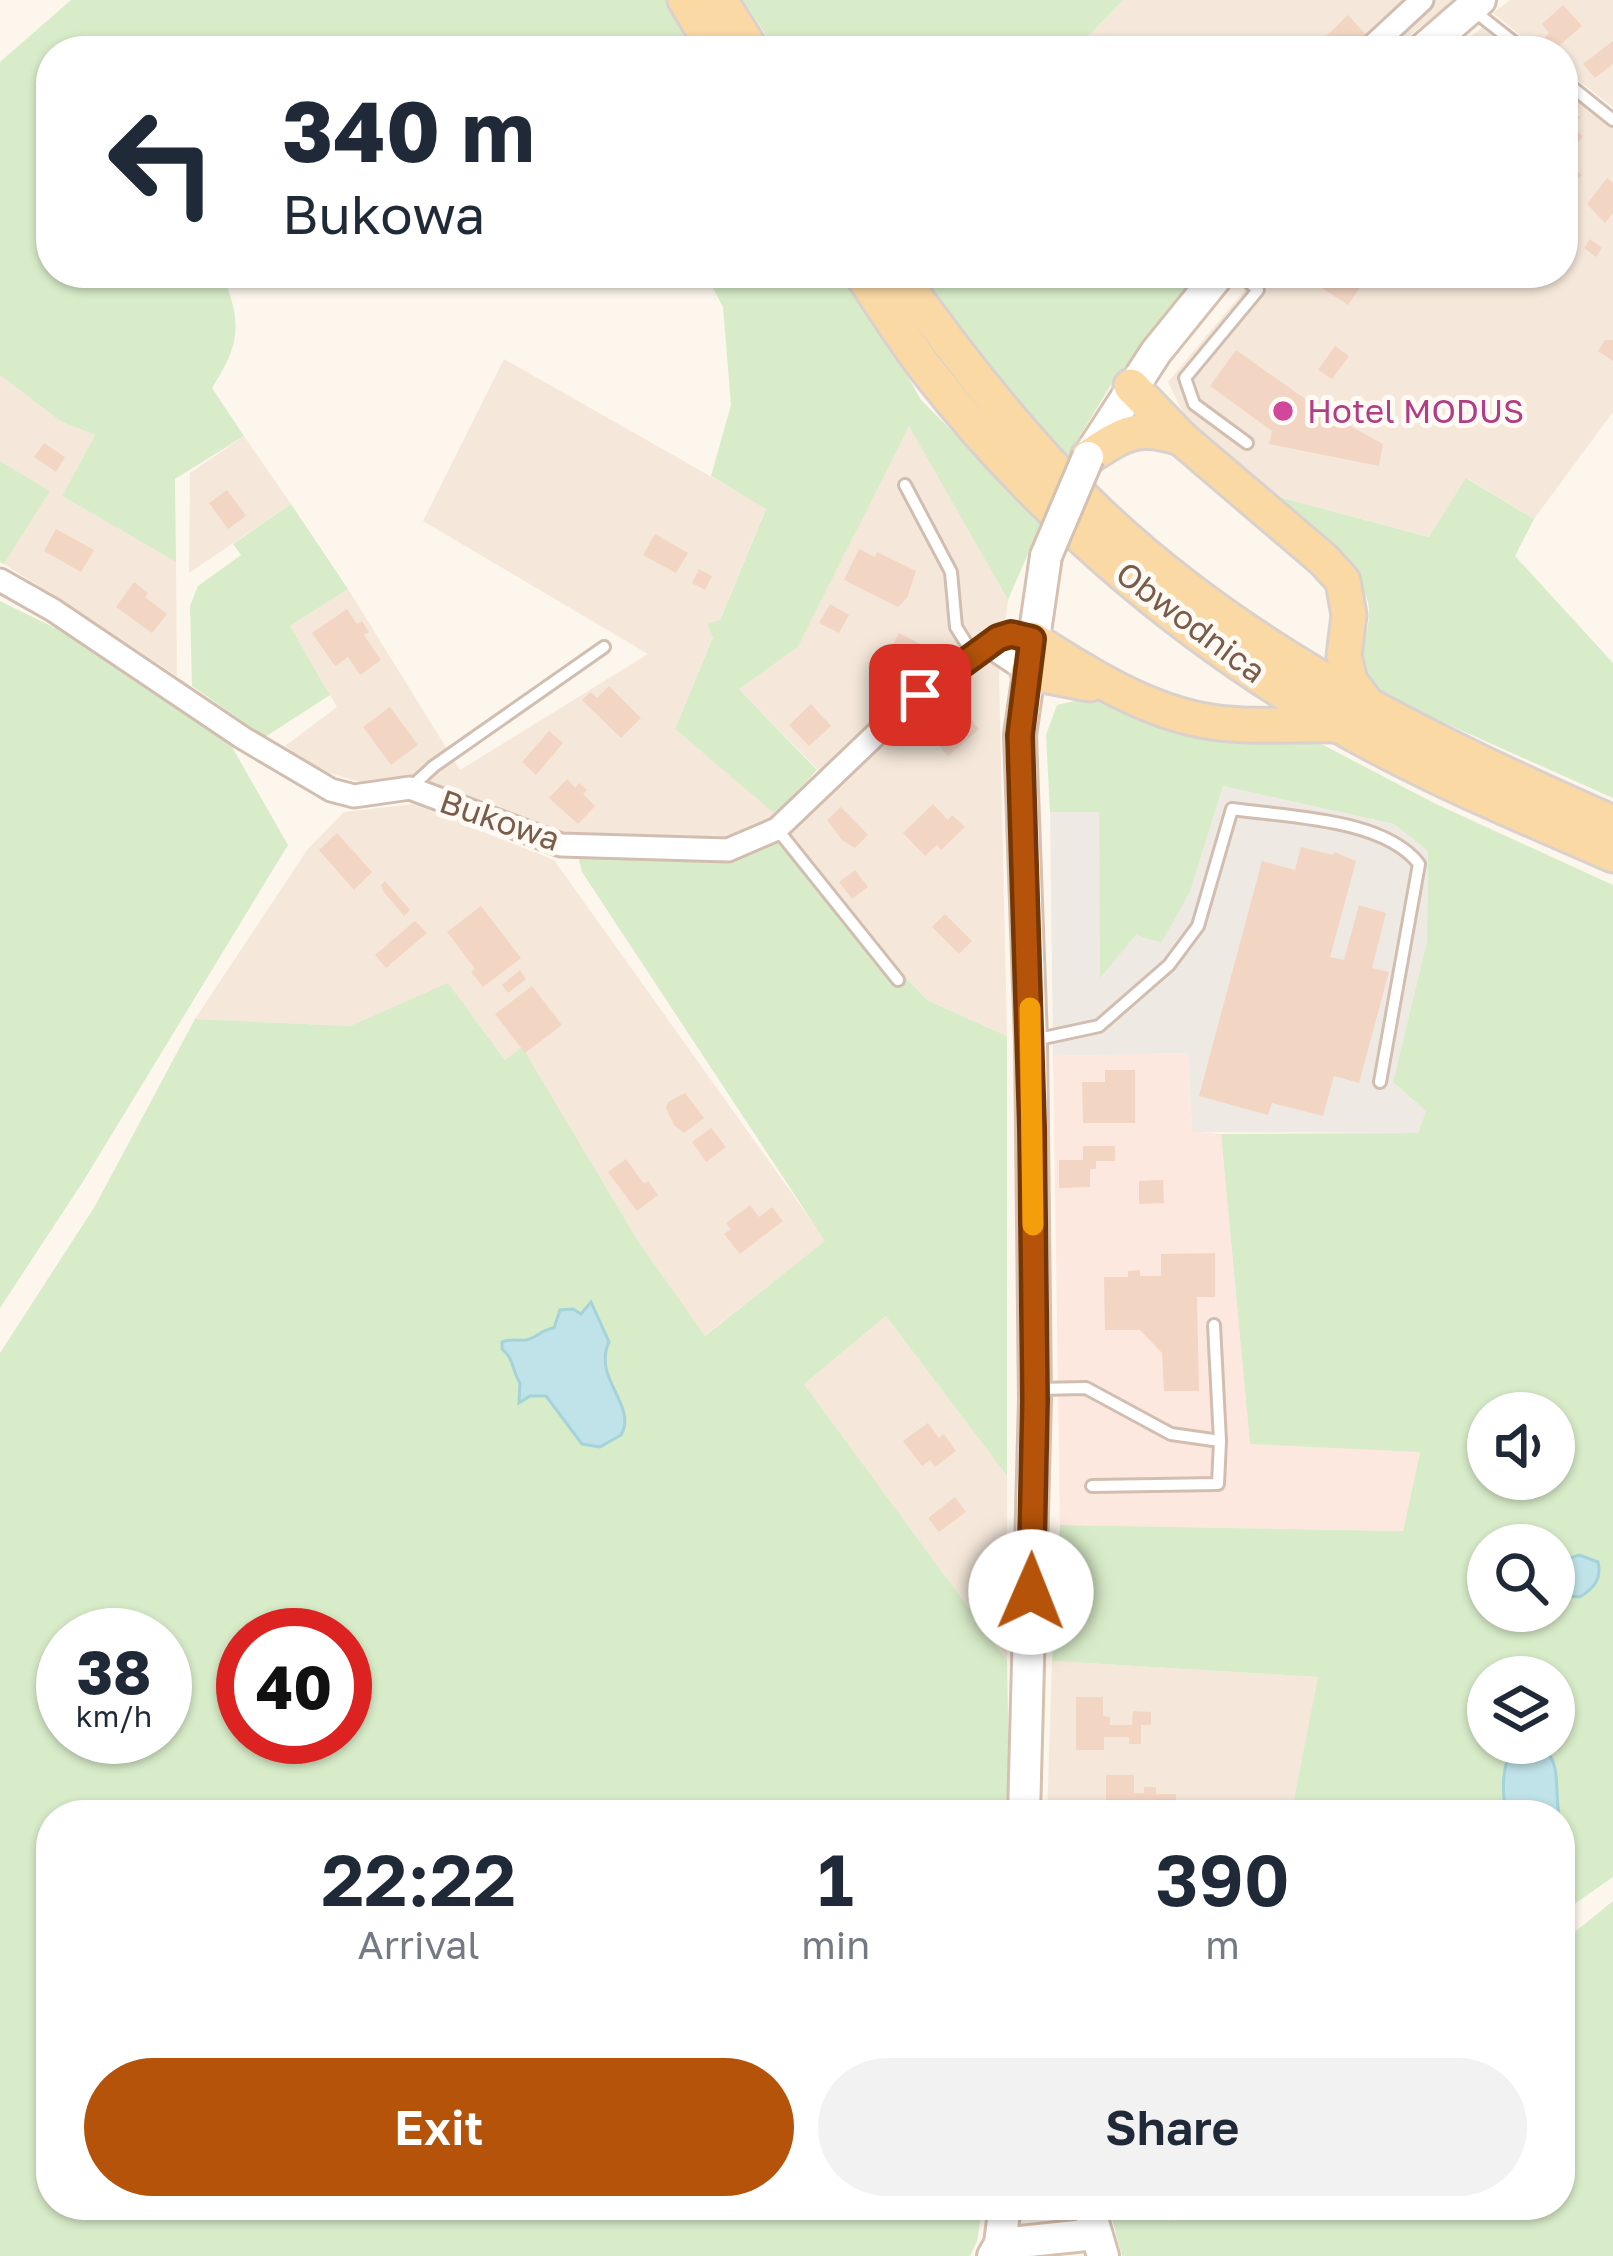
<!DOCTYPE html>
<html lang="en">
<head>
<meta charset="utf-8">
<style>
  :root { --surface:#fff; --page:#f2f2f3; --text:#1f2937; --muted:#747a83; --accent:#b45309 }
  body { margin:0; font-family:"Golos Text",sans-serif; background:var(--page); color:var(--text); height:100vh; display:flex; flex-direction:column; font-size:45px; white-space:nowrap }
  * { box-sizing:border-box; margin:0 }
  p { font-size:39px; color:var(--muted) }
  .icon { flex:none; width:66px; height:66px; fill:none; stroke:currentColor; stroke-width:2; stroke-linecap:round; stroke-linejoin:round }
  .map { position:relative; flex:1; overflow:hidden }
  .sheet { position:absolute; left:36px; top:1800px; width:1539px; height:420px; display:flex; flex-direction:column; background:var(--surface); border-radius:48px; box-shadow:0 3px 9px #0004 }
  .sheet>* { flex:none }
  .banner { position:absolute; left:36px; top:36px; width:1542px; height:252px; border-radius:48px; box-shadow:0 3px 9px #0004; background:#fff; color:var(--text); overflow:hidden }
  .fabs { position:absolute; left:1467px; top:1392px; display:grid; gap:24px }
  .fabs a { display:grid; place-items:center; width:108px; height:108px; border-radius:50%; background:var(--surface); box-shadow:0 3px 9px #0004; font-size:60px }
  .speed { position:absolute; left:36px; top:1608px; display:flex; gap:24px; font-size:60px; font-weight:700; text-align:center }
  .speed>* { display:grid; place-content:center; width:156px; height:156px; border-radius:50%; background:var(--surface); box-shadow:0 3px 9px #0004; line-height:1 }
  .speed small { font-size:30px; font-weight:400 }
  .speed .limit { border:18px solid #d22; background:#fff; color:#111 }
  .pin { position:absolute; display:grid; place-items:center; width:102px; height:102px; color:#fff; margin:-51px; border-radius:24px; box-shadow:0 6px 18px #0006 }
  .me { position:absolute; width:132px; margin:-66px; rotate:1deg; stroke-linejoin:round; filter:drop-shadow(0 0 9px #0008) }
  .turn { display:flex; align-items:center; gap:42px; height:252px; padding:0 48px; font-size:54px }
  .turn .icon { width:156px; height:156px; stroke-width:2.5 }
  .turn b { display:block; font-size:84px; line-height:102px }
  .eta { display:flex; justify-content:space-evenly; align-items:center; height:204px; text-align:center }
  .eta b { font-size:72px; font-weight:600; line-height:84px }
  .cta { display:flex; gap:24px; margin-top:auto; padding:24px 48px }
  .cta a { flex:1; height:138px; border-radius:72px; background:var(--accent); color:#fff; font-size:48px; font-weight:600; line-height:138px; text-align:center }
  .cta a+a { background:var(--page); color:var(--text) }
  .map>svg:first-child { display:block }
</style>
</head>
<body>
<div class="map">
<svg width="1613" height="2256" viewBox="0 0 1613 2256">
  <rect width="100%" height="100%" fill="#fdf6ec"/>
  <!-- residential -->
  <g fill="#f5e8da">
    <polygon points="1123,0 1455,0 1390,51 1074,51"/>
    <polygon points="1510,0 1613,0 1613,107 1563,69 1563,51 1540,51 1493,13"/>
    <polygon points="1489,22 1527,51 1453,51"/>
    <polygon points="1563,79 1613,117 1613,412 1534,519 1467,478 1430,537 1268,494 1193,433 1168,382 1259,273 1563,273"/>
    <polygon points="504,359 766,508 675,729 786,823 701,849 569,840 429,791 361,782 318,770 285,746 337,707 290,626 348,589 460,770 648,654 423,521"/>
    <polygon points="0,375 60,421 95,435 62,496 176,562 177,676 4,564 50,491 0,461"/>
    <polygon points="909,425 1008,600 999,676 1007,1036 927,1000 777,841 835,787 739,689 798,647"/>
    <polygon points="244,436 291,504 189,573 190,473"/>
    <polygon points="413,804 554,860 826,1241 704,1336 638,1241 522,1048 506,1061 448,984 350,1026 195,1019 307,850 344,812"/>
    <polygon points="886,1316 1007,1476 1007,1660 804,1384"/>
    <polygon points="1052,1661 1319,1677 1291,1815 1047,1815"/>
  </g>
  <!-- commercial -->
  <polygon fill="#fde8e0" points="1188,1053 1192,1131 1221,1134 1250,1443 1420,1451 1403,1531 1060,1525 1053,1056"/>
  <!-- industrial -->
  <polygon fill="#efe9e4" points="1223,786 1394,824 1428,851 1427,941 1393,1082 1426,1111 1418,1133 1192,1132 1188,1053 1053,1056 1050,812 1099,811 1101,976 1136,935 1160,943 1190,892"/>
  <!-- green -->
  <g fill="#d8ecc9" fill-rule="evenodd">
    <path d="M71 0H667L699 51H399L377 42 339 43 331 51H51V273H222C242 323 241 343 212 388L244 436 175 479 176 562 62 496 95 435 60 421 0 375V62Z"/>
    <polygon points="743,0 1123,0 1074,51 776,51"/>
    <polygon points="705,273 844,273 873,314 921,400 1042,521 1008,600 909,426 798,647 739,689 817,770 776,815 675,729 713,637 707,624 720,620 766,509 711,476 731,405 723,307"/>
    <polygon points="921,273 1198,273 1112,383 1066,459 955,324"/>
    <polygon points="0,461 50,491 4,564 0,562"/>
    <path d="M1466 478 1534 519 1515 556 1613 663V798L1373 691C1351 652 1370 645 1369 608 1367 573 1293 517 1268 494L1429 537Z"/>
    <polygon points="291,504 348,589 290,626 330,695 265,737 192,686 190,606 198,586 241,555 233,544"/>
    <polygon points="0,601 65,633 228,740 288,845 84,1180 0,1308"/>
    <path d="M1101 695 1306 736 1434 803 1613 885V1877L1560 1914V1815H1291L1318 1677 1052 1661 1060 1525 1403 1531 1420 1452 1250 1444 1221 1134 1418 1133 1426 1111 1393 1082 1427 941 1428 851 1394 824 1223 786 1190 892 1161 943 1136 935 1100 978 1099 812H1050L1046 735 1057 705ZM1488 1413H1554V1479H1488ZM1488 1545H1554V1611H1488ZM1488 1677H1554V1743H1488Z"/>
    <path d="M777 841 927 1000 1007 1036V1476L886 1316 804 1384 1007 1660 1010 1815H51V2205H983L977 2241 970 2256H0V1353L95 1206 195 1019 350 1026 448 983 505 1060 522 1047 638 1241 705 1336 825 1241 582 872 578 856 720 862ZM63 1635H165V1737H63ZM243 1635H345V1737H243Z"/>
    <polygon points="1613,1901 1613,2256 1122,2256 1110,2211 1124,2205 1167,2205 1175,2221 1208,2205 1560,2205 1560,1944"/>
  </g>
  <!-- water -->
  <g fill="#bfe3e8" stroke="#a5d3da" stroke-width="3">
    <path d="M591 1302 609 1342C592 1379 638 1405 621 1435L600 1447 582 1444 546 1396H530L519 1403 520 1383C512 1371 514 1358 502 1349V1342C512 1338 516 1341 525 1340 536 1339 542 1329 554 1328L560 1310 573 1309 581 1314Z"/>
    <path d="M1579 1555 1598 1562C1602 1579 1594 1588 1580 1597L1554 1595V1564Z"/>
    <path d="M1515 1743C1567 1743 1553 1779 1559 1815H1506C1502 1789 1501 1766 1515 1743Z"/>
  </g>
  <!-- building -->
  <g fill="#f3d5c3">
    <polygon points="1563,5 1582,26 1553,51 1543,39 1549,33 1542,24"/>
    <polygon points="1348,15 1368,37 1354,51 1311,51"/>
    <polygon points="1613,41 1613,64 1595,78 1583,64"/>
    <polygon points="1563,105 1580,117 1563,139"/>
    <polygon points="1576,131 1583,136 1573,150 1566,145"/>
    <polygon points="1563,160 1582,175 1563,194"/>
    <polygon points="1607,178 1613,183 1613,213 1605,223 1587,204"/>
    <polygon points="1590,239 1602,248 1596,257 1584,248"/>
    <polygon points="1324,273 1348,273 1363,283 1348,305 1316,284"/>
    <polygon points="1519,273 1550,273 1539,288"/>
    <polygon points="1605,340 1613,340 1613,361 1598,351"/>
    <polygon points="1335,346 1349,356 1332,379 1318,370"/>
    <polygon points="1236,350 1318,408 1383,444 1379,466 1269,444 1272,431 1210,386"/>
    <polygon points="44,443 65,457 56,472 34,457"/>
    <polygon points="227,490 246,516 228,529 209,503"/>
    <polygon points="56,529 94,550 81,572 44,551"/>
    <polygon points="655,534 688,553 676,573 643,555"/>
    <polygon points="859,549 875,557 877,552 916,571 907,598 898,607 844,580"/>
    <polygon points="699,569 712,576 705,590 692,583"/>
    <polygon points="134,582 148,593 145,597 167,614 152,633 116,607"/>
    <polygon points="830,604 849,615 839,633 819,623"/>
    <polygon points="347,609 357,624 362,621 369,632 364,635 381,660 360,675 348,657 335,666 312,633"/>
    <polygon points="899,633 930,649 885,683 875,679"/>
    <polygon points="609,686 641,718 621,738 582,700 591,692 597,698"/>
    <polygon points="811,704 831,726 809,746 789,725"/>
    <polygon points="957,704 979,729 948,756 927,731 935,724 933,718 938,714 942,718"/>
    <polygon points="390,707 418,745 391,765 363,727"/>
    <polygon points="549,731 563,743 536,775 522,762"/>
    <polygon points="567,779 575,788 579,783 587,790 583,794 595,806 578,824 549,798"/>
    <polygon points="933,804 948,820 952,815 965,827 941,850 937,845 925,856 903,833"/>
    <polygon points="841,807 868,835 855,848 842,840 827,820"/>
    <polygon points="337,833 372,872 354,890 319,850"/>
    <polygon points="1301,847 1333,855 1334,852 1356,861 1330,957 1344,960 1359,905 1386,913 1372,968 1389,972 1359,1083 1334,1076 1323,1116 1272,1103 1268,1115 1199,1096 1262,861 1295,870"/>
    <polygon points="855,870 868,887 852,899 839,882"/>
    <polygon points="385,881 410,910 404,916 383,891 381,885"/>
    <polygon points="481,906 521,958 483,987 471,972 475,969 447,932"/>
    <polygon points="945,914 972,941 959,954 932,927"/>
    <polygon points="415,921 427,933 386,968 375,955"/>
    <polygon points="520,970 526,979 508,993 502,985"/>
    <polygon points="532,986 562,1025 525,1053 495,1014"/>
    <polygon points="1105,1070 1135,1070 1135,1123 1083,1123 1082,1082 1105,1082"/>
    <polygon points="685,1093 704,1118 684,1133 674,1125 666,1108 668,1102"/>
    <polygon points="711,1128 726,1147 706,1162 692,1142"/>
    <polygon points="1083,1146 1115,1146 1115,1161 1096,1161 1096,1169 1090,1169 1090,1187 1059,1188 1059,1160 1083,1160"/>
    <polygon points="626,1159 644,1184 648,1181 658,1195 637,1211 608,1172"/>
    <polygon points="1163,1180 1164,1203 1139,1204 1139,1181"/>
    <polygon points="750,1205 759,1217 772,1207 783,1221 740,1254 724,1234 731,1229 726,1223"/>
    <polygon points="1215,1253 1215,1297 1197,1297 1199,1391 1164,1391 1162,1353 1140,1330 1105,1330 1104,1277 1128,1277 1128,1271 1140,1270 1140,1276 1161,1276 1161,1254"/>
    <polygon points="928,1423 939,1438 944,1434 956,1451 935,1467 930,1460 922,1466 903,1441"/>
    <polygon points="955,1497 966,1512 939,1532 928,1518"/>
    <polygon points="1076,1697 1103,1697 1103,1716 1110,1717 1110,1725 1132,1725 1133,1711 1151,1712 1151,1725 1141,1725 1141,1744 1129,1744 1129,1737 1104,1737 1104,1750 1076,1750"/>
    <polygon points="1106,1775 1134,1775 1134,1793 1144,1793 1144,1787 1156,1787 1156,1794 1176,1794 1176,1804 1167,1804 1167,1813 1106,1815"/>
  </g>
  <g fill="none" stroke-linecap="round" stroke-linejoin="round">
    <defs>
      <g id="lane">
        <polyline points="1473,10 1525,51"/>
        <polyline points="1563,80 1613,120"/>
        <polyline points="1238,273 1258,290 1185,378 1194,404 1247,443"/>
        <polyline points="905,485 951,572 956,627 973,654"/>
        <polyline points="410,788 434,766 604,647"/>
        <polyline points="777,829 898,980"/>
        <path d="M1034 1040 1099 1026 1169 965 1198 926 1232 809C1286 817 1384 818 1419 864L1380 1082"/>
        <polyline points="1038,1389 1086,1388 1171,1434 1220,1441 1214,1325"/>
        <polyline points="1092,1486 1218,1484 1220,1441"/>
      </g>
      <g id="street">
        <polyline points="1367,51 1422,0"/>
        <polyline points="0,580 53,610 243,738 331,790 354,796 410,788 561,845 728,850 777,829 891,720 950,670 998,638 1011,634 1032,639"/>
        <polyline points="989,646 1028,672"/>
      </g>
      <g id="secondary">
        <polyline points="1421,51 1480,0"/>
        <polyline points="1088,457 1156,352 1220,273"/>
        <polyline points="1024,1815 1035,1399 1031,1041 1020,735 1046,556"/>
        <polyline points="1088,2205 1103,2256"/>
        <polyline points="1000,2244 1096,2234"/>
        <polyline points="993,2256 1000,2244 1005,2205"/>
      </g>
      <g id="primary">
        <polyline points="685,0 716,51"/>
        <polyline points="720,0 752,51"/>
        <path d="M861 273C883 306 904 340 928 371 1037 511 1179 633 1333 722 1422 774 1518 813 1613 855"/>
        <path d="M898 273C956 354 1019 436 1091 506 1240 651 1425 740 1613 823"/>
        <polyline points="1131,386 1181,438 1324,560 1343,581 1349,615 1344,656 1350,681 1367,704"/>
        <path d="M1088 457C1125 433 1137 424 1181 438"/>
        <path d="M1032 639C1085 673 1148 713 1212 722 1253 728 1295 724 1336 725"/>
        <polyline points="1028,672 1090,684"/>
      </g>
    </defs>
    <!-- lane casing -->
    <use href="#lane" stroke="#d1beb0" stroke-width="16"/>
    <!-- street casing -->
    <use href="#street" stroke="#d1beb0" stroke-width="27"/>
    <!-- secondary casing -->
    <use href="#secondary" stroke="#d6c0b0" stroke-width="36"/>
    <!-- primary casing -->
    <use href="#primary" stroke="#dad1cd" stroke-width="39"/>
    <!-- lane -->
    <use href="#lane" stroke="#fff" stroke-width="10"/>
    <!-- street -->
    <use href="#street" stroke="#fff" stroke-width="21"/>
    <!-- secondary -->
    <use href="#secondary" stroke="#fff" stroke-width="30"/>
    <!-- primary -->
    <use href="#primary" stroke="#fbd9a5" stroke-width="33"/>
    <defs>
      <polyline id="secondary-bridge" points="1046,556 1088,457"/>
    </defs>
    <!-- secondary-bridge casing -->
    <use href="#secondary-bridge" stroke="#d6c0b0" stroke-width="36" stroke-linecap="butt"/>
    <!-- secondary-bridge -->
    <use href="#secondary-bridge" stroke="#fff" stroke-width="30"/>
  </g>
  <g fill="none" stroke-linecap="round" stroke-linejoin="round">
    <defs>
      <polyline id="route" points="920,695 998,638 1011,634 1032,639 1020,735 1032,1128 1035,1400 1031,1592"/>
    </defs>
    <!-- route casing -->
    <use href="#route" stroke="#753606" stroke-width="30"/>
    <!-- route -->
    <use href="#route" stroke="#b45309" stroke-width="21"/>
    <!-- slow -->
    <polyline stroke="#f59e0b" stroke-width="21" points="1030,1008 1033,1225"/>
  </g>
  <!-- markers -->
  <circle fill="#d1479c" stroke="#fffaf3" stroke-width="4.5" cx="1283" cy="411" r="12"/>
  <g text-anchor="middle" stroke-width="10" stroke-linejoin="round" paint-order="stroke">
    <!-- hotel labels -->
    <g font-size="33" fill="#b23c85" stroke="#fffaf3" text-anchor="start">
      <text x="1307" y="423">Hotel MODUS</text>
    </g>
    <!-- street labels -->
    <g font-size="33" fill="#7a5c4d" stroke="#fffaf3">
      <text transform="translate(1191 622) rotate(37)" y="12">Obwodnica</text>
      <text transform="translate(500 820) rotate(19)" y="12">Bukowa</text>
    </g>
  </g>
</svg>
<div class="fabs">
<a><svg class="icon" aria-label="sound" viewBox="0 0 24 24"><path d="M4 9h4l5-4v14l-5-4H4zM17 9q2 3 0 6"/></svg></a>
<a><svg class="icon" aria-label="search" viewBox="0 0 24 24"><circle cx="10" cy="10" r="6"/><path d="M15 15l6 6"/></svg></a>
<a><svg class="icon" aria-label="layers" viewBox="0 0 24 24"><path d="M12 4l9 5-9 5-9-5zM3 14l9 5 9-5"/></svg></a>
</div>
<div class="speed"><div>38<small>km/h</small></div><div class="limit">40</div></div>
<div class="pin" style="left:920px;top:695px;background:#d93025"><svg class="icon" aria-label="arrive" viewBox="0 0 24 24"><path d="M6 21V4h12l-3 4 3 4H6"/></svg></div>
<svg class="me" style="left:1031px;top:1592px" viewBox="-20 -20 40 40"><circle r="19" fill="#fff"/><path d="M0-13L10 11 0 6-10 11z" fill="#b45309"/></svg>
<div class="banner">
<div class="turn"><svg class="icon" aria-label="left" viewBox="0 0 24 24"><path d="M17 20v-9H6M10 6l-5 5 5 5"/></svg><div><b>340 m</b>Bukowa</div></div>
</div>
<section class="sheet">
<div class="eta">
<div><b>22:22</b><p>Arrival</p></div>
<div><b>1</b><p>min</p></div>
<div><b>390</b><p>m</p></div>
</div>
<div class="cta"><a>Exit</a><a>Share</a></div>
</section>
</div>
</body>
</html>
